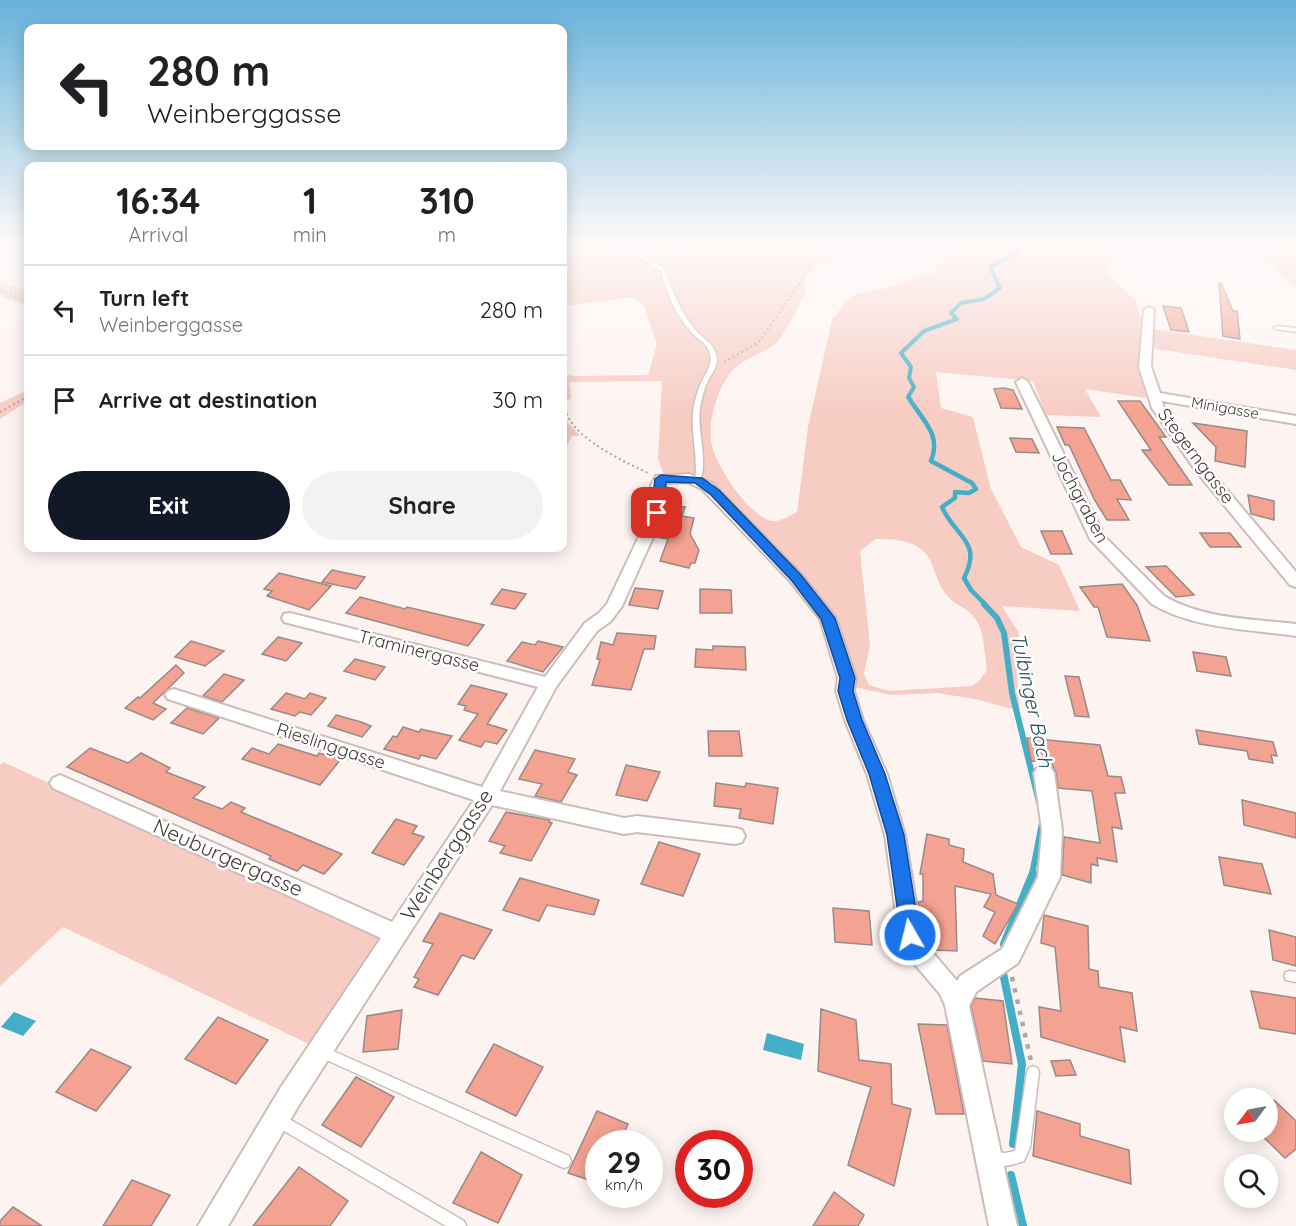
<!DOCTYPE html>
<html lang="en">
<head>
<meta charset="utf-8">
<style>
  :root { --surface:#fff; --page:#f2f2f2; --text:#202124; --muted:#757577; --line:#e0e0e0; --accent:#111827 }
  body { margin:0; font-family:Quicksand,sans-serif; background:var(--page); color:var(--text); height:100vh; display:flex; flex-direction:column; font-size:22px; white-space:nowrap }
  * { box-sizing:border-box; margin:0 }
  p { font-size:20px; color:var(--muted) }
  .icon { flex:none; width:33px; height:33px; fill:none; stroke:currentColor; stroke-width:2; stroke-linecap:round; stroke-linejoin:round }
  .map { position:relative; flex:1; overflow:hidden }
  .sheet { position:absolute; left:24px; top:162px; width:543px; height:390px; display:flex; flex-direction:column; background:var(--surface); border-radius:12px; box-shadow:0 3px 15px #0003 }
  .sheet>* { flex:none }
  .hud { position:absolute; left:24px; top:24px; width:543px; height:126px; border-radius:12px; box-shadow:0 3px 15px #0003; background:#fff; color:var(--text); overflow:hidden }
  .needle { width:39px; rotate:238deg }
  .controls { position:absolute; left:1224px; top:1088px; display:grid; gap:12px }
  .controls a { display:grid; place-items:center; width:54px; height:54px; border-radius:50%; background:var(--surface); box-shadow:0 3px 15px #0003; font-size:30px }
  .speed { position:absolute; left:585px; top:1130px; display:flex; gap:12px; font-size:30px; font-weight:700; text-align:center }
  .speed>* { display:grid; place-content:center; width:78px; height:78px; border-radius:50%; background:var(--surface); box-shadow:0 3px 15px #0003; line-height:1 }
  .speed small { font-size:15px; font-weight:400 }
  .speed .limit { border:9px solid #d22; background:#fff; color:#111 }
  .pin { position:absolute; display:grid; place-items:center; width:51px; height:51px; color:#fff; margin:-26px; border-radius:12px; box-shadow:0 3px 9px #0006 }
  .me { position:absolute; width:66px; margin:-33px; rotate:352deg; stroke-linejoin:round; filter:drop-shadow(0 0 4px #0008) }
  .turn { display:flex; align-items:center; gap:21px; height:126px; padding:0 24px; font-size:27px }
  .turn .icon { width:78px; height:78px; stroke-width:2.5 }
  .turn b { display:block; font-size:42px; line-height:51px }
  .eta { display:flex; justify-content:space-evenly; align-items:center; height:102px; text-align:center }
  .eta b { font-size:36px; font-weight:700; line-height:42px }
  .primary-button { display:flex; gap:12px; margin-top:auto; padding:12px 24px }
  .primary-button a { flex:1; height:69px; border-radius:36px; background:var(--accent); color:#fff; font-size:24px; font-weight:700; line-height:69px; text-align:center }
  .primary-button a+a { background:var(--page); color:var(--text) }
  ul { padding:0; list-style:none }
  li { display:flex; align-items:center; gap:18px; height:90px; padding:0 24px; border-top:2px solid var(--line) }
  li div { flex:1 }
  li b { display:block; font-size:22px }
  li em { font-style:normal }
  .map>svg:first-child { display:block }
</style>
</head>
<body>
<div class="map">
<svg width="1296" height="1226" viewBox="0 0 1296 1226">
  <rect width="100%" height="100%" fill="#fdf4f2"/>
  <!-- green -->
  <g fill="#f7ccc3" fill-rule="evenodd">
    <path d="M563 243H612L650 267H657L619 243H867C846 255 816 260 803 282L806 291C797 307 789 329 776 343 768 352 745 358 734 369 718 385 706 424 712 446 716 463 737 495 750 507 771 526 774 524 797 512L808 427 832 320 846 301 858 293 885 288 930 273 943 260 951 243H1102L1117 253 1107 273 1136 301 1143 327 1138 359 1146 398 1085 389 1101 417 1046 415 1033 381 936 372 941 408 973 417 991 489 1021 547 1059 565 1080 611 1002 606 1019 633 1015 657 1020 711 975 699 937 693 891 695 855 687 837 627 711 485 686 475 663 473 658 459 662 381 569 382 571 398 563 404 564 418 580 436H572L563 454V374L574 376 648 375 657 344 644 305 634 297 563 306ZM876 539C895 539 920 540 930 560 935 571 938 583 945 593 954 605 961 605 970 613 985 625 984 652 987 670L979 681 972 686 889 691 869 685 864 674 870 645 860 551Z"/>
    <polygon points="1239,243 1296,243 1296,289 1251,246"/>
    <polygon points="0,281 28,291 28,306 0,296"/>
    <polygon points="1153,329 1296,350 1296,370 1150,348"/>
    <polygon points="28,390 28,401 0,419 0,403"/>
    <polygon points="3,762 386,935 309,1044 63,927 0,986 0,765"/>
  </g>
  <!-- water -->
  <g fill="#43aec5">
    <polygon points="14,1012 36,1021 23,1036 1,1027"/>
    <polygon points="767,1033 804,1044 801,1060 763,1050"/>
  </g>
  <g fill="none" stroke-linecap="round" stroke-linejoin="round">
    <!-- stream-far3 -->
    <polyline stroke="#43aec5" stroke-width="4" points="910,400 908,397 914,387 909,378 911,367 901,353 924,331 957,319 951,313 961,303 984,299 1000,288 990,267 1019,252 1010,243"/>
    <!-- stream-far2 -->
    <path stroke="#43aec5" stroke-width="4.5" d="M909 398C922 420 942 434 931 461L972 483 976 489 969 493 955 492V498L942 507C955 537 983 541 964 578L971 590 986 605"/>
    <!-- stream-far1 -->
    <g stroke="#43aec5" stroke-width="6">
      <polyline points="984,604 997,618 1004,633 1012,693 1039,802"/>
      <polyline points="1032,874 1042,823"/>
    </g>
    <!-- stream -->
    <g stroke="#43aec5" stroke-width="8">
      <polyline points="1004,944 1033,873"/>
      <polyline points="1003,973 1022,1064 1013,1144"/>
      <polyline points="1011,1175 1023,1226"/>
    </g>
  </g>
  <!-- building -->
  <g fill="#f4a291" stroke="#988a87" stroke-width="1.5">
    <polygon points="1221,283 1233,311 1237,311 1240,339 1223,336 1219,284"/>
    <polygon points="1163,306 1181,308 1189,332 1171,330"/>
    <polygon points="1004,388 1013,390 1022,409 1001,408 994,389"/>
    <polygon points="1118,401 1140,401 1166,437 1159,437 1192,485 1169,485 1142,450 1151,450"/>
    <polygon points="1193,423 1247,431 1245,467 1215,461 1216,447"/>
    <polygon points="1057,427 1084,428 1111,480 1120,480 1131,500 1117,499 1129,520 1107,520 1094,499 1069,445 1065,445"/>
    <polygon points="1010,438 1032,439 1039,453 1016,452"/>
    <polygon points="1248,495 1274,501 1274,520 1251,514"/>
    <polygon points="667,505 685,507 682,516 694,518 690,534 699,550 695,563 691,563 689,568 660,561 668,539 661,538 664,527 660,527 666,514"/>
    <polygon points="1041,531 1062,531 1072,554 1051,554"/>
    <polygon points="1200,533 1230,533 1241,547 1210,547"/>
    <polygon points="1166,566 1194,595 1176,597 1146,567"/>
    <polygon points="332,570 365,577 356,589 322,582"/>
    <polygon points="279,573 331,586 309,610 267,596 272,591 264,589"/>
    <polygon points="1122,584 1137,605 1150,641 1107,637 1098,607 1094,607 1080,587"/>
    <polygon points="635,588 663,591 658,609 629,605"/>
    <polygon points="502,589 526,594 515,609 491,604"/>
    <polygon points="700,589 731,590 732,613 700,613"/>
    <polygon points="360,597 405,609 407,607 484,625 468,646 346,613"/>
    <polygon points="617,633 656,636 654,649 644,649 631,690 592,685 600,660 597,659 601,642 613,645"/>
    <polygon points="278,637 302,643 286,661 262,654"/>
    <polygon points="191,641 224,651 205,666 175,657"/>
    <polygon points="538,641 563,647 543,672 507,661 522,642 535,645"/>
    <polygon points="713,646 745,647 746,670 695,667 696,649 713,650"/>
    <polygon points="1193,652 1226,657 1231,676 1197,671"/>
    <polygon points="355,659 385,667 375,680 344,671"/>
    <polygon points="176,665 184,673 153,703 166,709 153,720 125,708 138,697 140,698"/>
    <polygon points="224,674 244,680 222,702 203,696"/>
    <polygon points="1065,676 1079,677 1089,717 1075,716"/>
    <polygon points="471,685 507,694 487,724 507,730 497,744 485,741 481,747 459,740 478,714 464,710 466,706 458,704"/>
    <polygon points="286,693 305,699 310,693 326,698 311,715 300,712 295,716 271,709"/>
    <polygon points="187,708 219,718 203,734 171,723"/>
    <polygon points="336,715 361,722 371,726 362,737 328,726"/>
    <polygon points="403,727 419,732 421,729 452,736 436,759 421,755 419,759 384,749 393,736 397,737"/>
    <polygon points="1196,730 1273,742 1277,756 1271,755 1273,763 1249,759 1247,751 1199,744"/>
    <polygon points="708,731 739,731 742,756 709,756"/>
    <polygon points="1027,738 1100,745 1108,776 1121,777 1125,793 1115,793 1122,829 1112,827 1117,862 1097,858 1098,866 1091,864 1091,883 1062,875 1064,837 1100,843 1092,791 1058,788 1056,773 1051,762 1031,761"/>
    <polygon points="278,744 317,756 319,753 341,759 320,785 242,759 252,748 269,754"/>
    <polygon points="90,748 128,763 141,753 170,768 166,772 205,787 193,798 222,809 231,802 245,808 241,812 342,854 324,874 303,865 297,871 269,859 271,856 67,767"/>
    <polygon points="535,750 575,759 568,772 577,775 561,802 535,796 542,784 519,779"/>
    <polygon points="626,765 660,772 647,801 616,795"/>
    <polygon points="716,783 745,787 746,783 778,788 773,824 739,818 741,809 714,806"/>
    <polygon points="1242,800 1296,813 1296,838 1244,825"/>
    <polygon points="506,812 550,820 549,822 552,823 531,861 500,853 505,846 489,841"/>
    <polygon points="396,819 417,826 412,833 424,837 404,865 372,853"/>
    <polygon points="927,834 949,839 949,845 964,849 963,862 993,874 996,895 1018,904 995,944 983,936 995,912 984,907 991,894 955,886 957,951 933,950 930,946 923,933 918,902 923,901 923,874 920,874"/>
    <polygon points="659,842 700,854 683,896 641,884"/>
    <polygon points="1219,857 1262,864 1271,894 1224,885"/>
    <polygon points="520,878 599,900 594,915 547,905 539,921 503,910"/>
    <polygon points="833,908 869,911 872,945 835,942"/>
    <polygon points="440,913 492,930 474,959 462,955 438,995 414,987 419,979 414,977 433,944 423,941"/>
    <polygon points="1044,915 1088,926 1089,969 1098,971 1099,987 1132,993 1137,1031 1120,1027 1125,1062 1041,1037 1039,1007 1061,1011 1055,947 1041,943"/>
    <polygon points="1269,930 1296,937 1296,966 1273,960"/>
    <polygon points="1251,991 1296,998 1296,1034 1260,1028"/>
    <polygon points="975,998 1003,1001 1012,1064 983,1061 971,1006"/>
    <polygon points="821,1009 856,1020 859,1060 891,1064 892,1104 911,1109 894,1186 848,1165 871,1087 818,1071"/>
    <polygon points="402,1010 398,1049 363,1052 367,1016"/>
    <polygon points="218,1017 268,1040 236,1084 185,1059"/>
    <polygon points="918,1024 947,1025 964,1114 936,1114"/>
    <polygon points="494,1044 543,1067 516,1116 466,1092"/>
    <polygon points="91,1049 131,1067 96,1111 56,1092"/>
    <polygon points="1070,1060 1076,1075 1056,1076 1051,1061"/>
    <polygon points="356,1077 394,1097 361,1147 322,1125"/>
    <polygon points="1274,1100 1296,1121 1296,1149 1285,1158 1257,1131 1268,1131 1268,1105"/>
    <polygon points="597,1111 628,1124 620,1143 598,1143 598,1183 568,1173"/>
    <polygon points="1037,1111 1080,1124 1080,1136 1129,1150 1131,1184 1033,1156"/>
    <polygon points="481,1152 522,1175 498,1223 453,1203"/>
    <polygon points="299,1167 348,1201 330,1226 253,1226"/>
    <polygon points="132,1180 170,1195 151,1226 103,1226"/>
    <polygon points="834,1192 864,1215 858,1226 813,1226"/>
    <polygon points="13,1207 42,1226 0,1226 0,1221"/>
  </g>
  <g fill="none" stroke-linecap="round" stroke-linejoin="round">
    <defs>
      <g id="service">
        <path d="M615 243H620L665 269C671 289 680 310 693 327 700 336 710 341 715 351 721 365 711 373 706 385 704 391 702 397 701 403 695 429 709 457 700 481H696L695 480C699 454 688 427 695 401 697 395 698 389 701 383 706 372 715 362 708 349 705 342 697 339 692 333 677 317 665 292 661 271Z"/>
        <polygon points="1277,326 1296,328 1296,332 1275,329 1274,328"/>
        <polygon points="1290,971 1296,972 1296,982 1286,980 1284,976 1286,972"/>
        <polygon points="322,1046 569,1156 571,1161 569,1166 564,1168 559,1166 318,1056 316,1052 318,1048"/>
        <path d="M1033 1066 1037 1068 1039 1072 1030 1147 1024 1161C1012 1165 1001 1169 989 1164L987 1159 989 1154 994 1152 1005 1153 1015 1151 1016 1146 1027 1072 1029 1068Z"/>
        <polygon points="279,1113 464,1221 466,1226 446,1226 274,1125 272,1120 274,1115"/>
      </g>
      <g id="minor">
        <polygon points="1149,307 1154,310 1151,367 1160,393 1296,416 1296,424 1162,401 1164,408 1206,465 1296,572 1296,587 1290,585 1196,471 1152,408 1139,367 1144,310"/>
        <path d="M1022 378 1028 382 1105 537 1164 596C1203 619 1252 619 1296 624V636C1248 629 1194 629 1152 604L1090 539 1016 382Z"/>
        <polygon points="689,474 712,483 802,575 836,618 856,678 854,691 863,720 887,774 905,835 921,934 928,947 957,981 960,976 1002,949 1038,877 1042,830 1034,773 1037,768 1044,766 1051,768 1054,773 1062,830 1060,877 1018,963 976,992 969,1006 1017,1226 989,1226 945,1005 940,994 912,961 899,935 885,835 867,774 845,720 836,691 838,678 820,619 790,581 702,489 687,482 666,483 664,513 622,606 611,621 597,631 556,687 500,791 624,818 637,816 735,828 742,830 745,836 742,842 735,844 637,832 624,834 492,805 299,1105 228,1226 198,1226 281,1087 381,938 53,788 50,783 53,778 60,775 67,778 392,922 474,800 168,699 165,695 168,691 174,689 180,691 482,787 538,687 284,622 282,618 284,614 290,613 545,677 585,623 599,613 607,604 650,513 651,485 656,476"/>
      </g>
    </defs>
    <!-- service casing -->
    <use href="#service" stroke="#cdbdba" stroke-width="3"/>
    <!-- minor casing -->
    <use href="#minor" stroke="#cdbdba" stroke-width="4"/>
    <!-- path-far1 -->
    <g stroke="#afa7a5" stroke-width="2" stroke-dasharray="2 3" stroke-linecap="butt">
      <polyline points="1253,243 1296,273"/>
      <polyline points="665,260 680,243"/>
      <polyline points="0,290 28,301"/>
      <polyline points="724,362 759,342 813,263 850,243"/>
      <path d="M562 389C566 398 564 408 568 417 581 442 625 462 650 474"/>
      <polyline points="0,412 28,396"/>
    </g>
    <!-- path -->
    <polyline stroke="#afa7a5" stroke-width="4.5" stroke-dasharray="4.5 7" stroke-linecap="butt" points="1012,977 1031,1061"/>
    <!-- service -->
    <use href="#service" fill="#fff" fill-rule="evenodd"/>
    <!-- minor -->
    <use href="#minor" fill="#fff" fill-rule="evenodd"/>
  </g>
  <!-- sky -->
  <linearGradient id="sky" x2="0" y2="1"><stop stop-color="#66b2da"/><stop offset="0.59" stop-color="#fefaf9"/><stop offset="1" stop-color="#fefaf9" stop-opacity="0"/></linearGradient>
  <rect width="1296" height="414" fill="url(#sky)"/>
  <!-- route -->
  <polygon fill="#1a73e8" stroke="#114b97" stroke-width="1.5" points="661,475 702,478 719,490 801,575 835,618 855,678 853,691 862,720 885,774 904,835 920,935 917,941 910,944 904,941 901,935 887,835 869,774 847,720 838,691 840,678 821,619 792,581 711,495 695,483 666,482 663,513 662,516 653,516 651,513 655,479"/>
  <g text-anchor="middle" stroke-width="5" stroke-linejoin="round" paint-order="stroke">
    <!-- far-street labels -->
    <g font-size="15" fill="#423b3a" stroke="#fff">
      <text transform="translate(1225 408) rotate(10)" y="5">Minigasse</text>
    </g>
    <!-- street labels -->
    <g font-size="18" fill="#423b3a" stroke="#fff">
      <text transform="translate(1196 456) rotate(53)" y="6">Stegerngasse</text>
      <text transform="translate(1080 497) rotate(62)" y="6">Jochgraben</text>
      <text transform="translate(419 651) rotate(14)" y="6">Traminergasse</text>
      <text transform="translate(331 746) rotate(18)" y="6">Rieslinggasse</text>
    </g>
    <!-- water labels -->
    <g font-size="20" font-style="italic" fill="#23515b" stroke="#fff">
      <text transform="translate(1032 700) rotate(78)" y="7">Tulbinger Bach</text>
    </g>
    <!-- near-street labels -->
    <g font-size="21" fill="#423b3a" stroke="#fff">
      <text transform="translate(447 855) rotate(-57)" y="7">Weinberggasse</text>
      <text transform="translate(228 858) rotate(24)" y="7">Neuburgergasse</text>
    </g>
  </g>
</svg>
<div class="controls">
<a><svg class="needle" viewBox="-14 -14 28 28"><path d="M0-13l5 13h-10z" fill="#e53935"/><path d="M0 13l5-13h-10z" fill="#757577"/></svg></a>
<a><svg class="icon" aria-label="search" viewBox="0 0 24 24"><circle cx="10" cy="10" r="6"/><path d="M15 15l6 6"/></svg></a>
</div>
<div class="speed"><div>29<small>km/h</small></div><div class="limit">30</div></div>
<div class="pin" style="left:657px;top:513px;background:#d93025"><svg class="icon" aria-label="arrive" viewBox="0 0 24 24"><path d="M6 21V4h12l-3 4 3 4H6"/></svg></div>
<svg class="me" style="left:910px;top:935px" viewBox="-20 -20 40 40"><circle r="17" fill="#1a73e8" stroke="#fff" stroke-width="3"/><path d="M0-11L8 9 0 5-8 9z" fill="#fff"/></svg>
<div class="hud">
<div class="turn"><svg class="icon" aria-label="left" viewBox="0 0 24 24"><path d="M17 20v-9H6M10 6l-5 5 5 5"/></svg><div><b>280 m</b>Weinberggasse</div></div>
</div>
<section class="sheet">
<div class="eta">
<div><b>16:34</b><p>Arrival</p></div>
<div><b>1</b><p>min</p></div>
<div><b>310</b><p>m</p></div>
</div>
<ul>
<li><svg class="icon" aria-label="left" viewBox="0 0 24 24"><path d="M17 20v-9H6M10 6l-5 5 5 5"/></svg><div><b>Turn left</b><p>Weinberggasse</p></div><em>280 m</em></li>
<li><svg class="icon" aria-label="arrive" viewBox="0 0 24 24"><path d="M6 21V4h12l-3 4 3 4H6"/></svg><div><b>Arrive at destination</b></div><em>30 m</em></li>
</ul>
<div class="primary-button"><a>Exit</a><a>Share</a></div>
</section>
</div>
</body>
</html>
